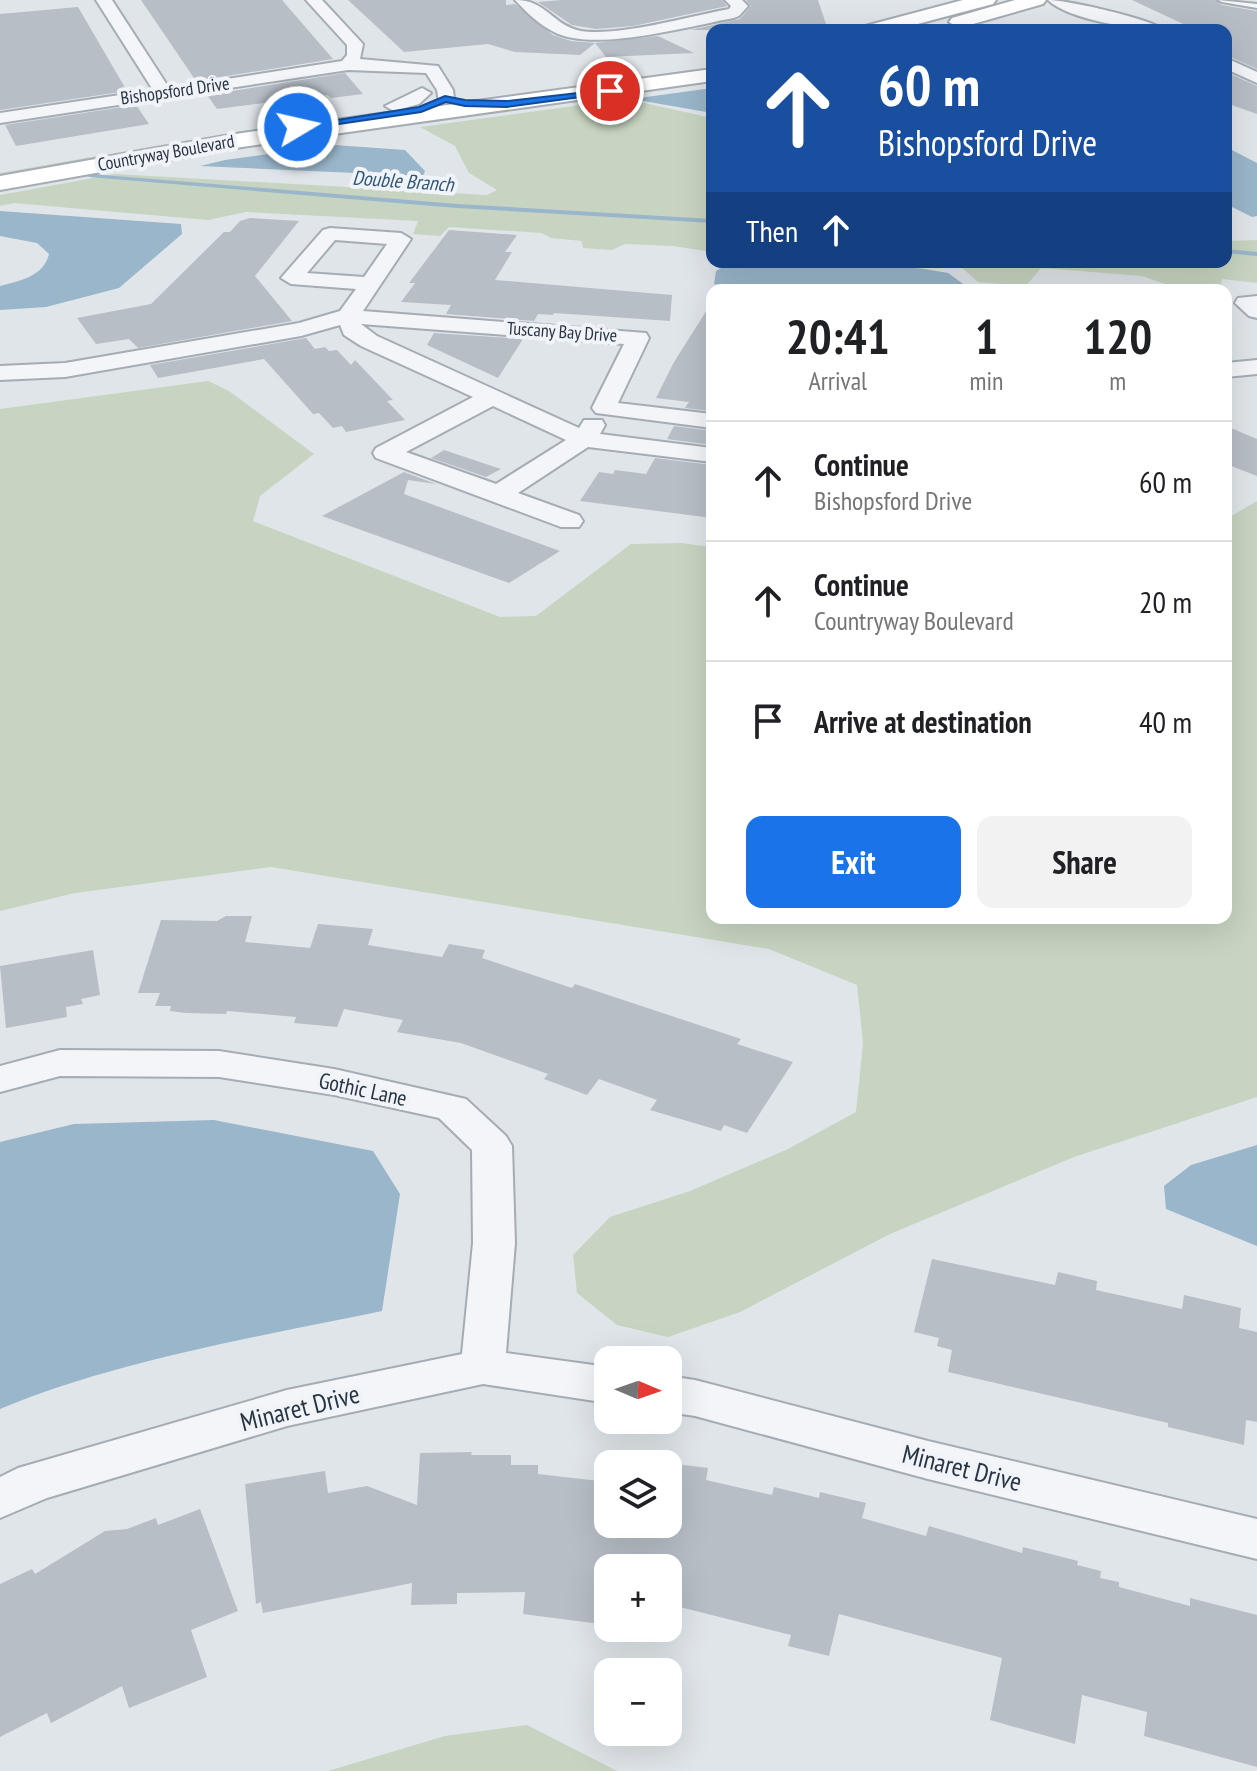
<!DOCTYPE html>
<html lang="en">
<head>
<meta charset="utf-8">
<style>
  :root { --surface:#fff; --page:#f2f2f2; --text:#202124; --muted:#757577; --line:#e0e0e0; --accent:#1a73e8 }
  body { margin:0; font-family:"PT Sans Narrow",sans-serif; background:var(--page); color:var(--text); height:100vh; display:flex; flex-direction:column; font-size:30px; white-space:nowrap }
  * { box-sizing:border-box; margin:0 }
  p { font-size:26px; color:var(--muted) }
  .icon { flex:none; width:44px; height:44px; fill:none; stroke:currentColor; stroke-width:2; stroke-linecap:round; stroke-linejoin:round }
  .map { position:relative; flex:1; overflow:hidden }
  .side { position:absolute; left:706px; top:284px; width:526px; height:640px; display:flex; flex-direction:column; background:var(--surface); border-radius:16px; box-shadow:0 8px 32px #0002 }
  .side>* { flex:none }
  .banner { position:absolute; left:706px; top:24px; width:526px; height:244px; border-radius:16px; box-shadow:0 8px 32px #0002; background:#1a4fa0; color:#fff; overflow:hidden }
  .needle { width:52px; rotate:92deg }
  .buttons { position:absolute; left:594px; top:1346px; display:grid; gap:16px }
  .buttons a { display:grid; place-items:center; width:88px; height:88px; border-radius:16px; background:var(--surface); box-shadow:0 8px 32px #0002; font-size:40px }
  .pin { position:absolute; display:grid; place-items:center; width:68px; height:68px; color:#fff; margin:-34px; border:4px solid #fff; border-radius:50%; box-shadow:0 2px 8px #0007 }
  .me { position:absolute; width:88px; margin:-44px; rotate:81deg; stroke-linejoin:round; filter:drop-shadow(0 0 6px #0008) }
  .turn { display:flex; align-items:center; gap:28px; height:168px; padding:0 40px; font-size:36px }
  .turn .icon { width:104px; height:104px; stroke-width:2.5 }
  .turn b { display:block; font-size:56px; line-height:68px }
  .then { display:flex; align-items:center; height:76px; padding:0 40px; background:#0003; gap:16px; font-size:30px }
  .eta { display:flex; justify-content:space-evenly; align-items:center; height:136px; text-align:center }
  .eta b { font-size:48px; font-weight:800; line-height:56px }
  .action { display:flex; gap:16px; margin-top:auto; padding:16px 40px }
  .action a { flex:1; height:92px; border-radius:16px; background:var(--accent); color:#fff; font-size:32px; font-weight:800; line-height:92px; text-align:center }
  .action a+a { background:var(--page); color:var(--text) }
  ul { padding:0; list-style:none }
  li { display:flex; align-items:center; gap:24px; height:120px; padding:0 40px; border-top:2px solid var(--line) }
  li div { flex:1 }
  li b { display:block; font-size:30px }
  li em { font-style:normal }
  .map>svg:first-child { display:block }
</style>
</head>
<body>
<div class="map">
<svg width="1257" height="1771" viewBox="0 0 1257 1771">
  <rect width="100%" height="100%" fill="#e0e5e9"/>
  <!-- green -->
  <g fill="#c7d4c1">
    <polygon points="626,99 712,118 712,252 673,246 625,244 612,250 583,248 582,241 551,238 542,233 449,227 440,236 413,234 418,221 246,212 208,220 14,203 0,206 0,195 115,174 487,195 497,190 469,173 455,146 420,127"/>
    <polygon points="398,109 399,111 292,126 0,178 0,173 229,133"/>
    <polygon points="1257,240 1257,283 1222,279 1220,290 1182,290 1142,276 1041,268 1026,286 978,282 960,266 939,262 1226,262 1226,241"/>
    <polygon points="208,381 229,391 314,454 260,496 253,521 500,617 536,616 631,544 681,543 712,547 712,918 1226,918 1226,519 1257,501 1257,1097 1074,1157 890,1234 740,1312 668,1337 617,1325 577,1293 573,1255 610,1217 690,1191 788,1149 856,1112 863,1043 857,985 769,949 271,867 75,893 0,911 0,409"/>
    <polygon points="527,1725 617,1771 328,1771 445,1736"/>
  </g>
  <!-- water -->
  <g fill="#9ab6ca">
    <polygon points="712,88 712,113 632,99"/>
    <polygon points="334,145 405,150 425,171 423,176 200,166 225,160"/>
    <polygon points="1226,147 1257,163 1257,216 1252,217 1226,204"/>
    <path d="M0 211 181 224 182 234 119 288 46 307 0 310V286C20 281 44 276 49 254L37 243 0 236Z"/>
    <polygon points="731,262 874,264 925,269 948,273 966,286 981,290 750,290 714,284 716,271"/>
    <path d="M214 1120 373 1151 400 1194 382 1311C257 1337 118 1360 0 1409V1142L74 1124Z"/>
    <polygon points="1257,1145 1257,1246 1166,1209 1164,1186 1191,1165"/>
  </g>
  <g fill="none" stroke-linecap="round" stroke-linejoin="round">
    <!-- stream -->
    <g fill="#9ab6ca" fill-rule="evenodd">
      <polygon points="91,174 457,204 712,219 712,223 457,208 89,177 88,176"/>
      <polygon points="1226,249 1257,252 1257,256 1226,253"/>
    </g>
  </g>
  <!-- building -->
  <g fill="#b7bec6">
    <polygon points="141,0 282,0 333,59 196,81"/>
    <polygon points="348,0 506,0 506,5 515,4 553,35 571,41 595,43 580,55 515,52 488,44 404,52"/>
    <polygon points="562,0 722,0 727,6 633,26 596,29 572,25 538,2"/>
    <polygon points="746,0 818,0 828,30 690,30 740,19 751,6"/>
    <polygon points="1132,0 1215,0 1222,5 1257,11 1257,69 1226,55 1226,30 1196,30"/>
    <polygon points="78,7 127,91 0,110 0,14"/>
    <polygon points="658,36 694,53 606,57 595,43"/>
    <polygon points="1226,72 1257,86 1257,114 1226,103"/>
    <polygon points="345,73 363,94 331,98 328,95 217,109 207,95"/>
    <polygon points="136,105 149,124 16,146 5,125"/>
    <polygon points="250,218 299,221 255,276 292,321 138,348 129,339 96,344 77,318 151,304 224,232 230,232 240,221"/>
    <polygon points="449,230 517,235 505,252 512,252 495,280 672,295 670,321 554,313 553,315 538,314 534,321 446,314 451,305 401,302 415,283 409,283"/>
    <polygon points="712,302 712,411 685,408 689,402 656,398 674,362"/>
    <polygon points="434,333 523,339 498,378 427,345"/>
    <polygon points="306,338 315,349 325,347 329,351 337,350 351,365 355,360 393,400 387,401 405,420 346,432 342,426 333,428 319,413 313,414 264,359 158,378 150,365"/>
    <polygon points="674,426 712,431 712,445 667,439"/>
    <polygon points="1226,426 1257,439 1257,476 1226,464"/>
    <polygon points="444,450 501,469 486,477 431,458"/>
    <polygon points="655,458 712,465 712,518 580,501 599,472 613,474 615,470 646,474"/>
    <polygon points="404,472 436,484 408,480 404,494 560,551 509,583 322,516"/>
    <polygon points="226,916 252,916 245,942 310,948 318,924 373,929 368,945 442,957 449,944 485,950 482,958 572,988 575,984 741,1039 737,1044 793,1062 747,1133 724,1125 721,1131 650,1110 657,1100 599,1079 587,1095 544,1079 548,1074 461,1043 397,1032 403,1020 344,1009 337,1027 294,1023 296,1017 227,1011 226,1014 186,1013 170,1011 171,1006 155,1006 160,993 138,993 161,920 217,921"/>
    <polygon points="93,950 100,995 81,999 83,1004 66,1007 67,1017 6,1028 0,966"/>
    <polygon points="932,1259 1055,1285 1058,1272 1097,1281 1096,1290 1182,1309 1184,1295 1241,1308 1239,1328 1257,1332 1257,1422 1246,1420 1244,1445 1168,1427 1168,1423 948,1372 952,1350 937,1346 939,1338 914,1332"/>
    <polygon points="472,1452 471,1455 511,1455 511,1465 538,1465 538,1474 608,1482 608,1524 668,1524 668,1463 708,1468 706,1480 772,1495 774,1487 819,1498 820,1492 866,1503 862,1518 926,1536 929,1526 1022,1553 1023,1547 1078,1561 1077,1565 1101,1571 1100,1578 1119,1582 1119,1587 1190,1606 1190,1598 1257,1615 1257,1767 1144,1736 1147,1712 1082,1695 1075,1744 990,1720 1002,1658 839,1614 829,1656 788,1646 791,1635 668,1604 668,1568 608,1568 608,1625 523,1614 525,1592 457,1593 457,1604 411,1605 412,1583 263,1613 261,1602 256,1604 245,1484 325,1471 328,1493 367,1486 417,1505 420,1453"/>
    <polygon points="200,1509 238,1611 191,1630 207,1677 129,1708 122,1686 51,1723 47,1713 0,1737 0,1584 32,1569 35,1574 105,1531 127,1529 156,1518 158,1525"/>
  </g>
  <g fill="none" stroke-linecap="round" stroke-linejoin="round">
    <defs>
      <polygon id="lane" points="1218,0 1257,4 1257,8 1222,2"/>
      <g id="street">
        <polygon points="96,0 112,0 169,88 342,61 347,55 347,45 306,0 322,0 363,44 360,59 438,66 453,90 454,99 445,104 439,103 437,90 426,73 348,70 0,123 0,113 153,90"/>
        <path d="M515 0C547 0 552 25 581 31 617 37 691 16 729 9L731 6 725 0H742L748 6 739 16 734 18C689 26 594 53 554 32 541 26 525 11 515 0Z"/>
        <path d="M1048 0C1067 0 1152 19 1164 30 1136 30 1069 20 1048 0Z"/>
        <polygon points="1226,58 1257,72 1257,83 1226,69"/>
        <polygon points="422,88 431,93 419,104 394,111 385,106"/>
        <path d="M330 228 401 233 411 239 363 311 646 333 649 338 618 403 712 414V428L596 413 592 408 624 344 361 324 377 336 579 428 584 420H602L605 425 600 434 712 448V462L588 447 518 493 579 515 583 521 579 527H561L376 458 373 453 376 448 473 397 361 346 344 335 340 325 301 336 65 377 0 380V366L65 363 299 323 340 311 356 289 291 284 281 278 323 230ZM335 240 387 244 364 277 307 273ZM493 406 566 440 496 484 406 452Z"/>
        <polygon points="1257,296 1257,318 1249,316 1235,303 1238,298"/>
        <polygon points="1257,360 1257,374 1226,377 1226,363"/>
        <polygon points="60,1050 219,1051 334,1069 466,1099 506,1136 512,1146 515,1243 506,1353 608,1367 608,1403 483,1384 287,1426 47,1498 0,1518 0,1477 18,1468 287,1390 462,1354 473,1243 472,1150 439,1118 334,1095 219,1077 60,1076 0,1092 0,1066"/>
        <polygon points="668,1376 695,1380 928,1441 1257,1519 1257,1559 928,1479 695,1416 668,1412"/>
      </g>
      <g id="secondary">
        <polygon points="963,0 996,0 993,4 895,30 862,30 865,26"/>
        <polygon points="1015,0 1046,0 1043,4 959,28 949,22 952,18"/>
        <polygon points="712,69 712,81 242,147 0,190 0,176 242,133"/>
      </g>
    </defs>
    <!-- lane casing -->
    <use href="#lane" stroke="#a5acb3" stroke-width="4"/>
    <!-- street casing -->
    <use href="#street" stroke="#a5acb3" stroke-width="4"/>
    <!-- secondary casing -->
    <use href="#secondary" stroke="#a5acb3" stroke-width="4"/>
    <!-- lane -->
    <use href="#lane" fill="#f3f5f8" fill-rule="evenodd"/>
    <!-- street -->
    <use href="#street" fill="#f3f5f8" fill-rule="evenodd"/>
    <!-- secondary -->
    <use href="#secondary" fill="#fff" fill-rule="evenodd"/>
  </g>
  <!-- route -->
  <polygon fill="#1a73e8" stroke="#114b97" stroke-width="2" points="613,89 610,93 507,107 465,106 446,102 421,112 298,130 293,127 419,107 445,96 465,100 507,101"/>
  <g text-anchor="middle" stroke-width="8" stroke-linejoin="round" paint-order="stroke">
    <!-- far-street labels -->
    <g font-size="18" fill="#283441" stroke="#f0f3f7">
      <text transform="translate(175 91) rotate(-8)" y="6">Bishopsford Drive</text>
      <text transform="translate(166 153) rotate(-10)" y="6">Countryway Boulevard</text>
      <text transform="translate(562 332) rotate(4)" y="6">Tuscany Bay Drive</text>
    </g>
    <!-- far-water labels -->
    <g font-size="20" font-style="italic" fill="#325676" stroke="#f0f3f7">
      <text transform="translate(403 181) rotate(4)" y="7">Double Branch</text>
    </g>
    <!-- street labels -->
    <g font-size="22" fill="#283441" stroke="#f0f3f7">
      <text transform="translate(363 1089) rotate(12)" y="8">Gothic Lane</text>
    </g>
    <!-- near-street labels -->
    <g font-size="26" fill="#283441" stroke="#f0f3f7">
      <text transform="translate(300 1408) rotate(-14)" y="9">Minaret Drive</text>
      <text transform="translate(962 1468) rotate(14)" y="9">Minaret Drive</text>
    </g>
  </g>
</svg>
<div class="buttons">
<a><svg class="needle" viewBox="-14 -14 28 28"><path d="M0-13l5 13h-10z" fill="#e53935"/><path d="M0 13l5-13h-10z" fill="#757577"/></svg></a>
<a><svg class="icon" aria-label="layers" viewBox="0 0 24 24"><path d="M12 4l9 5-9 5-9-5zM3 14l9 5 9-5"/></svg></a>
<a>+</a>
<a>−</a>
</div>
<div class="pin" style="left:610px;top:91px;background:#d93025"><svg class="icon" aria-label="arrive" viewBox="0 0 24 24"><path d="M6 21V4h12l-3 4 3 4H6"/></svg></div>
<svg class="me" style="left:298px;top:127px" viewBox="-20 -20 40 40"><circle r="17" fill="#1a73e8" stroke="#fff" stroke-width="3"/><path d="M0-11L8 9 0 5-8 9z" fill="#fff"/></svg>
<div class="banner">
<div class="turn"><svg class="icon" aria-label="ahead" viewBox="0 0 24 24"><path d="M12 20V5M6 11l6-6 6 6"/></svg><div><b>60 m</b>Bishopsford Drive</div></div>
<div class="then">Then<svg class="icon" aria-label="ahead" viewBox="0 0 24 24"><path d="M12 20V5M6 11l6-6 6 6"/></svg></div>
</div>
<section class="side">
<div class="eta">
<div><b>20:41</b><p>Arrival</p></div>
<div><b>1</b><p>min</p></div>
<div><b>120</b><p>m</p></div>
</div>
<ul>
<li><svg class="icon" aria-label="ahead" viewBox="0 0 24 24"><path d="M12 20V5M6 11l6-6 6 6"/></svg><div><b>Continue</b><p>Bishopsford Drive</p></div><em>60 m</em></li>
<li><svg class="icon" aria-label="ahead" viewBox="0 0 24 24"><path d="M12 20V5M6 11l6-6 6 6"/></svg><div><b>Continue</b><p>Countryway Boulevard</p></div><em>20 m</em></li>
<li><svg class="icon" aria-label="arrive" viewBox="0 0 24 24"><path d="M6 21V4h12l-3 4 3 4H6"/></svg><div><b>Arrive at destination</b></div><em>40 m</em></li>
</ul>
<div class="action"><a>Exit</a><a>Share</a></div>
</section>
</div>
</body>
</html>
